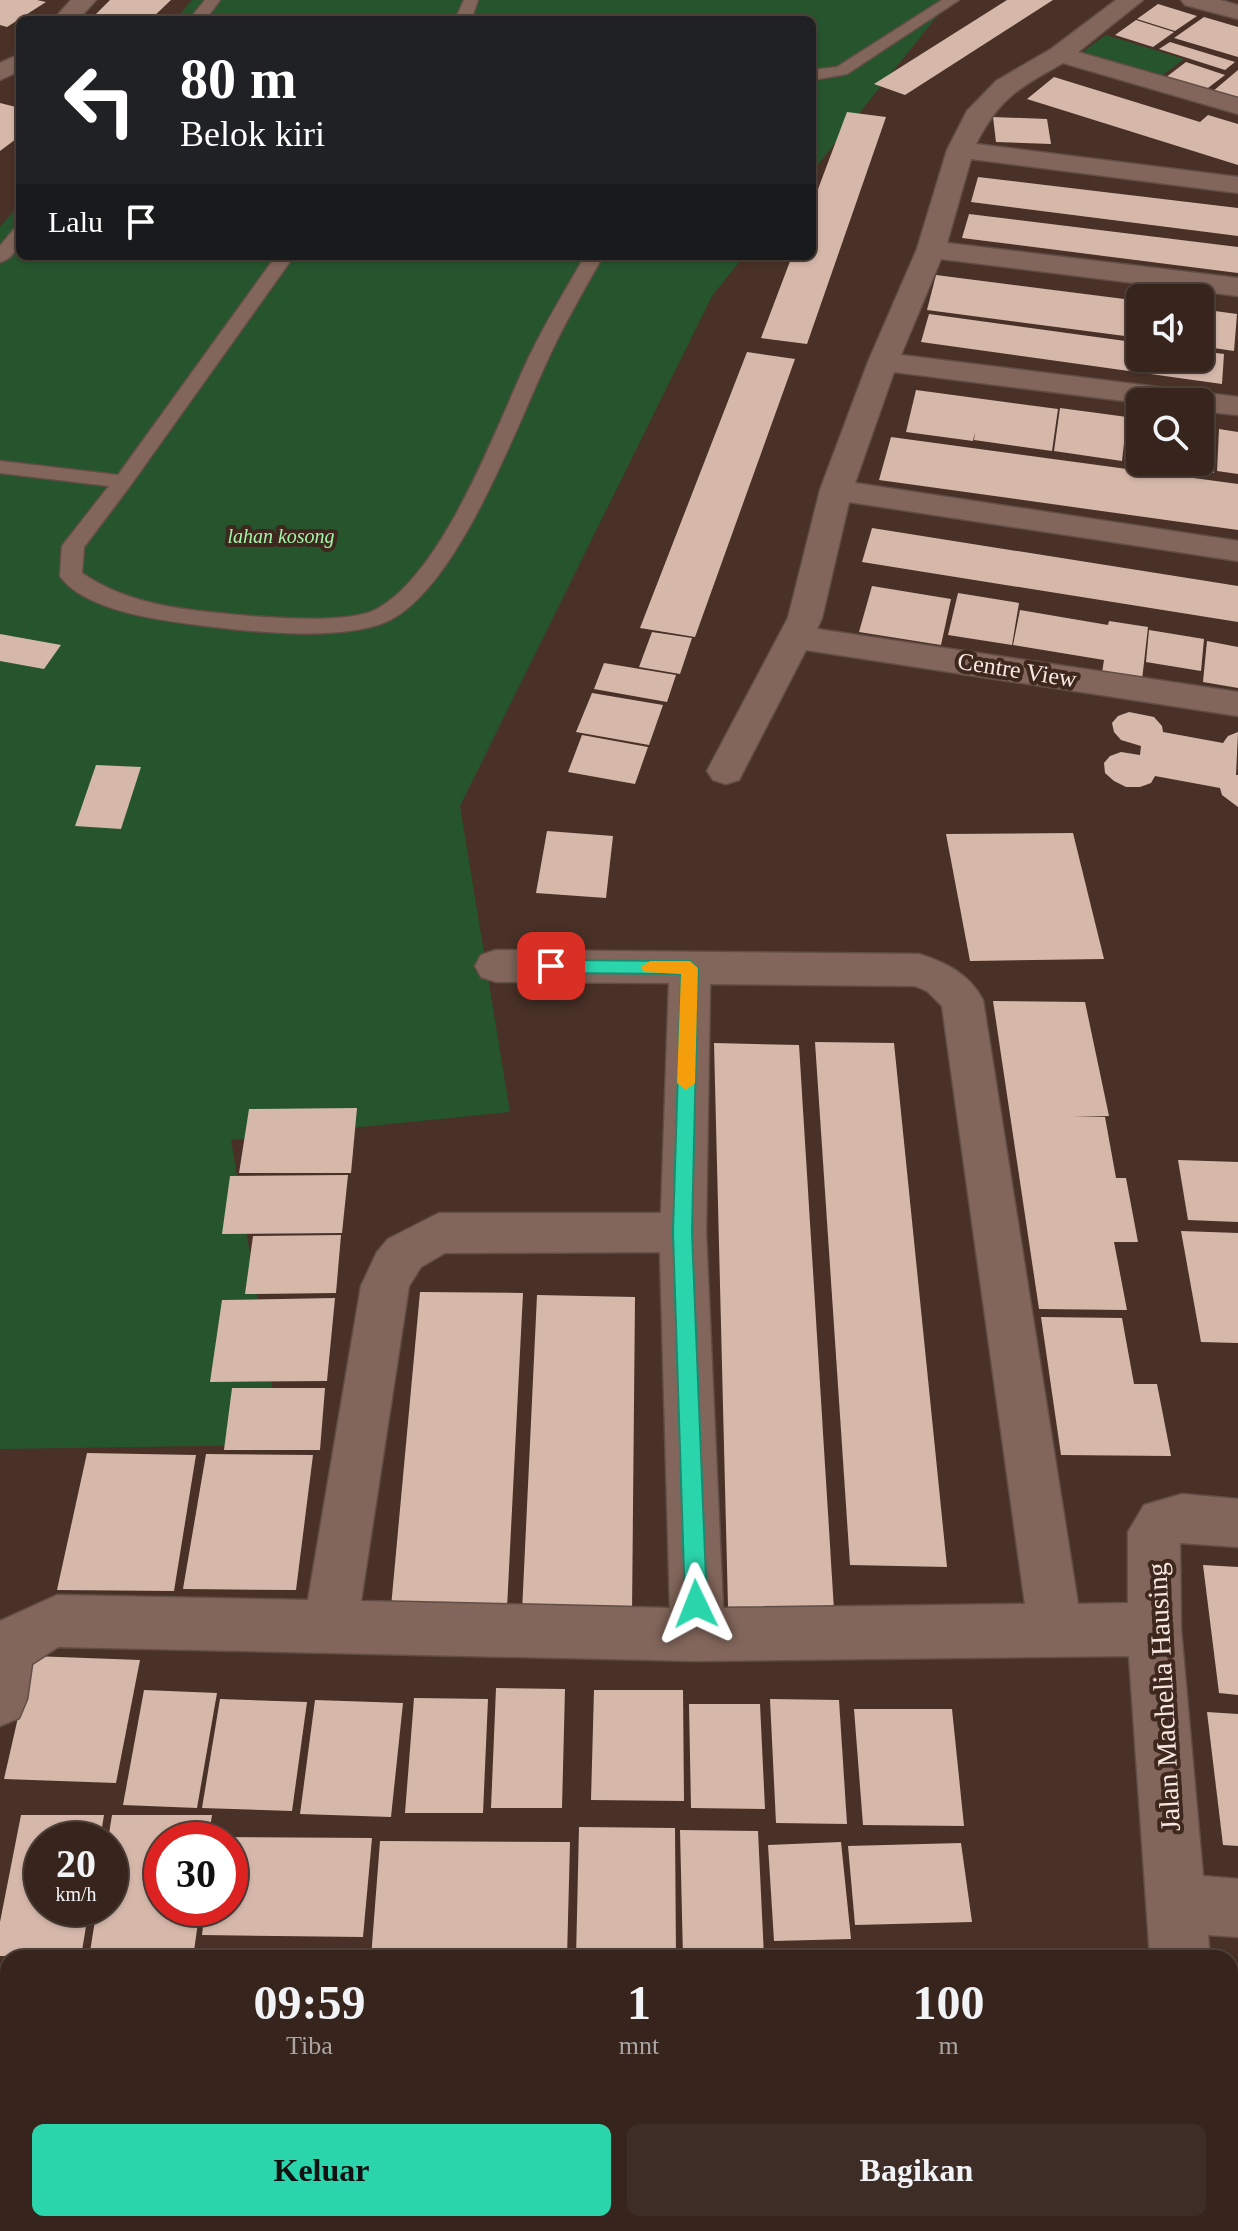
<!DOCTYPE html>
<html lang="id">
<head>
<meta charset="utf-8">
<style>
  :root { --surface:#37251d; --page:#3e2d26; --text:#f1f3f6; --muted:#aaa5a4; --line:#51423b; --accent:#2bd5ac }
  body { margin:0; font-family:"Times New Roman",serif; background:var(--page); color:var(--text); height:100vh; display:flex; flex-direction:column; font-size:30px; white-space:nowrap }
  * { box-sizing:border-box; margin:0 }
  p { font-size:26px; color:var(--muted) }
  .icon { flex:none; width:44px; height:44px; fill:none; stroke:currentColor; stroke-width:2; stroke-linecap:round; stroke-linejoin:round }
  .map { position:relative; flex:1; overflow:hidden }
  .sheet { position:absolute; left:0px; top:1950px; width:1238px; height:282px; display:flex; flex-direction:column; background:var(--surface); border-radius:24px 24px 0 0; box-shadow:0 2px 6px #0004,0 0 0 2px var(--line) }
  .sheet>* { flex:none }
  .guide { position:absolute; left:16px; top:16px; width:800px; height:244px; border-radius:12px; box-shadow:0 2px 6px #0004,0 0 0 2px var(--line); background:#202124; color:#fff; overflow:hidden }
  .buttons { position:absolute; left:1126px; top:284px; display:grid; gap:16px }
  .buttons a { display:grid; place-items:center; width:88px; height:88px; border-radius:12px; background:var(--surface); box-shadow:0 2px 6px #0004,0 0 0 2px var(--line); font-size:40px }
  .speed { position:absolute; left:24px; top:1822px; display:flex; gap:16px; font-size:40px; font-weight:700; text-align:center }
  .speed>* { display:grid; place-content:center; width:104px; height:104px; border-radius:50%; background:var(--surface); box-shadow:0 2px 6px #0004,0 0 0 2px var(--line); line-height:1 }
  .speed small { font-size:20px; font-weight:400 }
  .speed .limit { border:12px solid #d22; background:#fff; color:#111 }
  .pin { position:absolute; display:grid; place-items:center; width:68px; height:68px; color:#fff; margin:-34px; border-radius:16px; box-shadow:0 4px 12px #0006 }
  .me { position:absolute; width:88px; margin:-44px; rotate:358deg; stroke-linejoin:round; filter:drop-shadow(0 0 6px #0008) }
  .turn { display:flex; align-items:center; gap:28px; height:168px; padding:0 32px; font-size:36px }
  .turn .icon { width:104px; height:104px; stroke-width:2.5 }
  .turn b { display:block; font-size:56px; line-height:68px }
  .then { display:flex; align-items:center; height:76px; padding:0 32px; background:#0003; gap:16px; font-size:30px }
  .eta { display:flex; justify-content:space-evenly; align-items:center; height:136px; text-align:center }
  .eta b { font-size:48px; font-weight:700; line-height:56px }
  .cta { display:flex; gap:16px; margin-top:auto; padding:16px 32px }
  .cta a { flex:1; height:92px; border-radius:12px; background:var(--accent); color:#111; font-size:32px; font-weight:700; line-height:92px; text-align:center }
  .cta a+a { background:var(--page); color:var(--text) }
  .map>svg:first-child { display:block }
</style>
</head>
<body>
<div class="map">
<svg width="1238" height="2231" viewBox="0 0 1238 2231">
  <rect width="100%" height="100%" fill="#493127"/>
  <!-- green -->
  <g fill="#26542d">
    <polygon points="192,0 950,0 812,172 812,20 175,20"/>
    <polygon points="1106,35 1184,59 1159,78 1081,53"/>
    <polygon points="20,204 20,256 744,256 712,296 460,806 510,1112 231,1140 282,1445 0,1449 0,227"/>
  </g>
  <!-- building -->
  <g fill="#d6b8ab">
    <polygon points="0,0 37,0 46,2 7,27 0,25"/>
    <polygon points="110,0 171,0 150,20 90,20"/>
    <polygon points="1007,0 1053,0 905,95 874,84"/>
    <polygon points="1158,4 1197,16 1175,31 1137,19"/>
    <polygon points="1204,17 1238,27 1238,57 1174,38"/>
    <polygon points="1136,20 1174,32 1153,47 1115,35"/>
    <polygon points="1170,42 1235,62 1225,70 1159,49"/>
    <polygon points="1186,62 1225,75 1204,91 1165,78"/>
    <polygon points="1238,70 1238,100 1212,92"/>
    <polygon points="1054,77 1200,122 1208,115 1238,124 1238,165 1027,99"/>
    <polygon points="0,103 20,108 20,136 0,151"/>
    <polygon points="847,112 886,117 807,344 761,338 792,256 812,256 812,205"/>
    <polygon points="993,117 1047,119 1051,144 996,142"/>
    <polygon points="978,177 1238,208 1238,236 971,202"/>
    <polygon points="969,214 1238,247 1238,273 962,238"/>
    <polygon points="936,275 1140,301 1140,338 927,310"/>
    <polygon points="1200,309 1237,314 1234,351 1200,346"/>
    <polygon points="929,314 1140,343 1140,358 1200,358 1200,351 1224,354 1222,384 921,342"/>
    <polygon points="747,352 795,359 695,637 640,628"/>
    <polygon points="916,390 1058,409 1052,451 974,440 975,432 973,441 906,432"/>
    <polygon points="1060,408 1127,417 1122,461 1054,451"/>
    <polygon points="1130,414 1140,415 1140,464 1125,462"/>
    <polygon points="1200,423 1216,425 1214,473 1168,467 1168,462 1200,462"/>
    <polygon points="1219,429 1238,432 1238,474 1217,471"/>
    <polygon points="891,437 1238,484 1238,530 879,480"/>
    <polygon points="872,528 1238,586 1238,622 862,562"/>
    <polygon points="872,586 951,599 941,645 859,632"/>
    <polygon points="958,593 1019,603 1012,645 948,635"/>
    <polygon points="1020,610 1108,625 1109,621 1148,627 1142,680 1102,673 1104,660 1013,645"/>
    <polygon points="1149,630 1204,639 1201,671 1146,662"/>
    <polygon points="652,632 692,638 680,674 639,667"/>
    <polygon points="0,634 61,645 44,669 0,661"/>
    <polygon points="1207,641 1238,647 1238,688 1203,682"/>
    <polygon points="604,663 676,675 667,702 594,689"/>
    <polygon points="592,693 663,705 649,745 576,732"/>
    <polygon points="1129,712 1154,717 1162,726 1163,732 1223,743 1228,736 1238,732 1236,775 1238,775 1238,807 1222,795 1220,788 1155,776 1151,783 1140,787 1126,787 1114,781 1105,773 1104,763 1110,756 1121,752 1140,755 1141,746 1121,740 1114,732 1112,723 1118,716"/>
    <polygon points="582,735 648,747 635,784 568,772"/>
    <polygon points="96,765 141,767 121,829 75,826"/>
    <polygon points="547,831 613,836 606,898 536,893"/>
    <polygon points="1073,833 1104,959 970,961 946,834"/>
    <polygon points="993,1001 1085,1002 1109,1116 1073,1117 1105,1117 1116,1178 1126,1178 1138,1242 1114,1242 1127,1310 1039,1309"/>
    <polygon points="815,1042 894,1043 947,1567 850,1565"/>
    <polygon points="714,1043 799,1045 834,1610 728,1607"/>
    <polygon points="357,1108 351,1173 239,1173 249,1109"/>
    <polygon points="1178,1160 1238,1162 1238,1222 1188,1220"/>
    <polygon points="348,1175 342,1233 222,1234 230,1176"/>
    <polygon points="1181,1231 1238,1233 1238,1343 1201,1342"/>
    <polygon points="341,1235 336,1293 245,1294 253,1236"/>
    <polygon points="420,1292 523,1293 507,1608 391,1607"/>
    <polygon points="537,1295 635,1297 632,1613 522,1612"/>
    <polygon points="335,1298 327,1381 210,1382 222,1300"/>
    <polygon points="1041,1317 1122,1318 1134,1384 1157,1384 1171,1456 1061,1455"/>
    <polygon points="232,1388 325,1388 320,1450 224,1450"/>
    <polygon points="87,1453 196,1455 174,1591 57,1590"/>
    <polygon points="206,1454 313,1455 296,1590 183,1589"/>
    <polygon points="1203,1565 1238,1567 1238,1695 1219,1693"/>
    <polygon points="32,1656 140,1660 116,1783 4,1779"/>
    <polygon points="496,1688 565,1689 562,1808 491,1808"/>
    <polygon points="144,1690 217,1693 197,1808 123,1805"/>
    <polygon points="594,1690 683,1690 684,1801 591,1800"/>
    <polygon points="414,1698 488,1699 483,1813 405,1813"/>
    <polygon points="220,1699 307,1702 292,1811 202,1808"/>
    <polygon points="770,1699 839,1700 847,1824 776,1823"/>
    <polygon points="315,1700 403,1703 391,1817 300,1814"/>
    <polygon points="689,1704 760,1704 765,1809 691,1808"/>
    <polygon points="854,1709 952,1709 964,1826 863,1825"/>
    <polygon points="1207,1712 1238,1714 1238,1846 1223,1845"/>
    <polygon points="21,1815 104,1815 100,1840 42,1840 42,1908 89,1908 81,1957 0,1956 0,1922"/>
    <polygon points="112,1815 212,1815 208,1840 162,1840 162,1908 200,1908 193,1958 89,1958 97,1908 110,1908 108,1840"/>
    <polygon points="579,1827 675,1828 676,1958 576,1958"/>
    <polygon points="680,1830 758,1831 764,1957 683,1958"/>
    <polygon points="215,1837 372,1838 363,1937 202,1935 205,1908 230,1908 230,1840 214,1840"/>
    <polygon points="380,1841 570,1842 567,1958 371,1958"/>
    <polygon points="841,1842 851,1939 774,1941 768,1845"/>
    <polygon points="961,1843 972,1922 855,1925 848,1846"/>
    <polygon points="1230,1965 1238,1966 1238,2119 1235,2119 1230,2079"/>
    <polygon points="0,2151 8,2151 8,2224 119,2224 118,2231 0,2231"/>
    <rect x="135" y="2224" width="197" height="7"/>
    <polygon points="357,2224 610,2224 610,2231 356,2231"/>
    <rect x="625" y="2224" width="188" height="7"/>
    <rect x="862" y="2224" width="136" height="7"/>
  </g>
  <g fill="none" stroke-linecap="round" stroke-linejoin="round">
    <defs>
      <g id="lane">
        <polygon points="205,0 220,0 205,20 189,20"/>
        <polygon points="464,0 478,0 471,20 455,20"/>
        <polygon points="942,0 959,0 847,74 812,80 812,70 837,67"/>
        <path d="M20 228C20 242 16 258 0 262V246L14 229Z"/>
        <path d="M276 256H294L130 486 84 547 82 573C128 605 184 610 238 615 270 618 350 624 377 609 445 571 496 427 529 357 546 322 566 289 585 256H603C584 290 565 322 549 357 516 427 460 582 392 619 350 642 253 632 206 626 166 621 85 612 60 576L62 546 109 486 0 473V461L118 475Z"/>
      </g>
      <g id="street">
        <polygon points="71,0 96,0 78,20 53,20"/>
        <path d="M1116 0H1143L1078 52 1238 98V114L1063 63C1019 88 1000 97 976 144L1238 177V193L971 159 947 243 1238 278V296L941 259 901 355 1238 397V415L1200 411V402L1140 403 894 372 855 483 1238 541V561L849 502 822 618 817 629 1238 692V716L806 650 739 780 726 784 713 780 707 771 788 618 820 490 868 362 917 249 947 150 967 111 996 81 1051 49Z"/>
        <polygon points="1181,0 1220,0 1238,5 1238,19 1185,5"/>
        <polygon points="20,54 20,71 0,80 0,63"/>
        <path d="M496 950 919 954C947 963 969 974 983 1000L1078 1604 1128 1603V1532L1144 1505 1182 1494 1238 1499V1547L1180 1543 1181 1629 1203 1876 1238 1879V1937L1208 1935 1210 1958H1150L1129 1656 697 1661 58 1647 32 1664 27 1699 19 1718 0 1726V1621L57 1595 308 1600 361 1286 377 1252 388 1239 439 1213H661L669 983 496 982 481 977 475 966 481 955ZM710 984 915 986 927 991 942 1006 1025 1604 723 1608 706 1232ZM660 1252 670 1608 361 1601 409 1286 421 1267 445 1253Z"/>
        <rect x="0" y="1997" width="8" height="60"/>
        <polygon points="1230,2209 1237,2231 1173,2231 1172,2224 1230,2224"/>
      </g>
    </defs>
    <!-- lane casing -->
    <use href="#lane" stroke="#624e46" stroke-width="3"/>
    <!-- street casing -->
    <use href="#street" stroke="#624e46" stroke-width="3"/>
    <!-- lane -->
    <use href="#lane" fill="#82665b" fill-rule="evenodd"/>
    <!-- street -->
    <use href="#street" fill="#82665b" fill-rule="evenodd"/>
  </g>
  <!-- route -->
  <polygon fill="#2bd5ac" stroke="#1c8a70" stroke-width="2" points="551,960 690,961 698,968 692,1232 707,1604 704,1612 696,1615 688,1612 685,1604 673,1232 681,974 551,973 543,966"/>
  <!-- slow -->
  <polygon fill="#f59e0b" points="650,961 690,961 698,968 695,1083 686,1090 677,1083 681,974 644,972 641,967"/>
  <g text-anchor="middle" stroke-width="8" stroke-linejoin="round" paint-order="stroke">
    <!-- far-park labels -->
    <g font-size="20" font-style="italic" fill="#a1f5ab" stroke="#3e271d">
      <text x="281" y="543">lahan kosong</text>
    </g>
    <!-- street labels -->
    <g font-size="24" fill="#f7e7e1" stroke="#3e271d">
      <text transform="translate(1017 670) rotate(9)" y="8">Centre View</text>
    </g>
    <!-- near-street labels -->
    <g font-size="28" fill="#f7e7e1" stroke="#3e271d">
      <text transform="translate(1163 1697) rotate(-93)" y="10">Jalan Machelia Hausing</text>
    </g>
  </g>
</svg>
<div class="buttons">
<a><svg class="icon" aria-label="sound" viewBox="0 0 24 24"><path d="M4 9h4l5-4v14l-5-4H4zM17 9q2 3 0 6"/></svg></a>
<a><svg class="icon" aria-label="search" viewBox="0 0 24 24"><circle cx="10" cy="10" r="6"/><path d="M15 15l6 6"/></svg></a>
</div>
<div class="speed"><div>20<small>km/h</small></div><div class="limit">30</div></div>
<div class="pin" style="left:551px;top:966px;background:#d93025"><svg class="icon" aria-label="arrive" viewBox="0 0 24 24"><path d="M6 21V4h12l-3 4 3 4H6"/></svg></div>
<svg class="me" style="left:696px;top:1604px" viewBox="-20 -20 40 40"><path d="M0-17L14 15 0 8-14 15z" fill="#2bd5ac" stroke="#fff" stroke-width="4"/></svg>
<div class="guide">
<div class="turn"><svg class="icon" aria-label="left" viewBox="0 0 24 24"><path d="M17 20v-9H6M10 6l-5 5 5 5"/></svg><div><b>80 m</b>Belok kiri</div></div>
<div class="then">Lalu<svg class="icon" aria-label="arrive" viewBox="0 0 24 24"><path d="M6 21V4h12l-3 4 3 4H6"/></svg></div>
</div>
<section class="sheet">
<div class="eta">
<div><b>09:59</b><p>Tiba</p></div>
<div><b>1</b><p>mnt</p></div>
<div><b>100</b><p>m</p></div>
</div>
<div class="cta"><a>Keluar</a><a>Bagikan</a></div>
</section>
</div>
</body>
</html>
